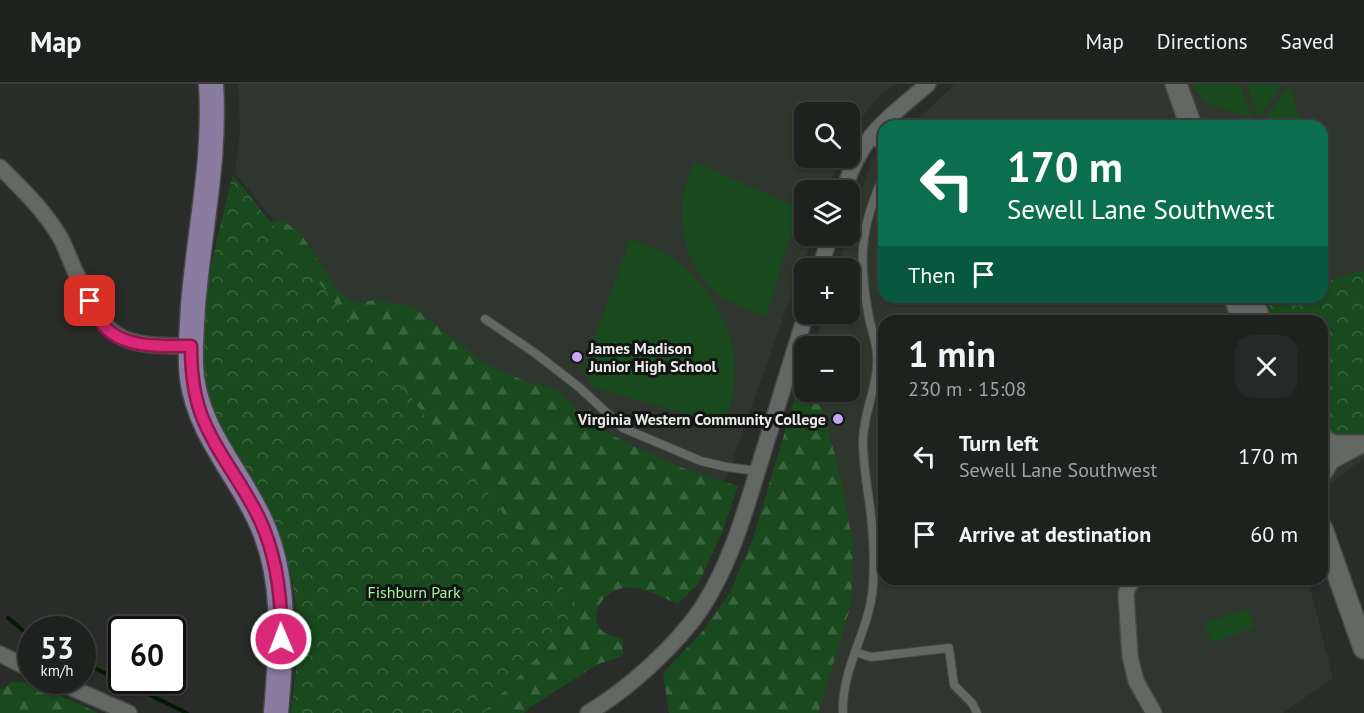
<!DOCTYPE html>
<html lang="en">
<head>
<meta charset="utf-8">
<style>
  :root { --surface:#1f211f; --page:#272928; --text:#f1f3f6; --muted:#a1a3a4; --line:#3c3e3d }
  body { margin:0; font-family:"PT Sans",sans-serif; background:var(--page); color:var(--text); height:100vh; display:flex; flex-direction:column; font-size:22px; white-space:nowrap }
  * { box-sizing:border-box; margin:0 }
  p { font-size:20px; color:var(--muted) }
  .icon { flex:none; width:33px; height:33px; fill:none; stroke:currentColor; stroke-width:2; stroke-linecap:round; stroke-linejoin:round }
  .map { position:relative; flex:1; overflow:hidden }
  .drawer { position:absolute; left:878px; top:231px; width:450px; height:270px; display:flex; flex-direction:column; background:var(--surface); border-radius:18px; box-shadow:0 2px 4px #0004,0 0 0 2px var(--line) }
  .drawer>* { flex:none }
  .banner { position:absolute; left:878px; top:36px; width:450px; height:183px; border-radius:18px; box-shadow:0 2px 4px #0004,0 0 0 2px var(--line); background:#0b6e4f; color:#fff; overflow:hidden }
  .controls { position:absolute; left:794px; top:18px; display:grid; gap:12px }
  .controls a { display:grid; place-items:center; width:66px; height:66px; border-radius:12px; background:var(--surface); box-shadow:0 2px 4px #0004,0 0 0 2px var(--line); font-size:30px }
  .speed { position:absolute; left:18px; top:532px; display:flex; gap:12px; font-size:30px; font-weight:700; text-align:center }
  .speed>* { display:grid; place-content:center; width:78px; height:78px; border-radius:50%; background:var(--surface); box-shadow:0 2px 4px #0004,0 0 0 2px var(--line); line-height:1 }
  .speed small { font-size:15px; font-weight:400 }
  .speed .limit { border:3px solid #111; border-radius:9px; background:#fff; color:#111 }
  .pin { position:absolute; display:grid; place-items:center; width:51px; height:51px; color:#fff; margin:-26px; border-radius:12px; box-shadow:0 3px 9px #0006 }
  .me { position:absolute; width:66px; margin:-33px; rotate:359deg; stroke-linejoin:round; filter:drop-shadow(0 0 4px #0008) }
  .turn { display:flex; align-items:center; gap:21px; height:126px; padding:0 30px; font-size:27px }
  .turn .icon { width:78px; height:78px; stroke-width:2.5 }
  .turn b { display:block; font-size:42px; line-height:51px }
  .then { display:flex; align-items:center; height:57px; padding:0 30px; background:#0003; gap:12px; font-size:22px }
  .round { display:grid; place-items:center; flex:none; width:63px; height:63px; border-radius:18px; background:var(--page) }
  .head { display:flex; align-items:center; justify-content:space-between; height:102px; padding:0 30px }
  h1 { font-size:36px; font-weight:600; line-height:45px }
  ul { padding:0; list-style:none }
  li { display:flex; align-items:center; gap:18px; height:78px; padding:0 30px }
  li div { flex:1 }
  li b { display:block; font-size:22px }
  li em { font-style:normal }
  header { display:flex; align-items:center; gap:36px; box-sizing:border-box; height:84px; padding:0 30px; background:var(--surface); border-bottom:2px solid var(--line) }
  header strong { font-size:28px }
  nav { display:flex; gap:33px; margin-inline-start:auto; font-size:21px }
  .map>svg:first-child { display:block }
</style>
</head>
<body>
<header>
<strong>Map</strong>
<nav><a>Map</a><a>Directions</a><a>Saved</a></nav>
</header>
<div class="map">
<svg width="1364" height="629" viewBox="0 0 1364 629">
  <defs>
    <pattern id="forest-firs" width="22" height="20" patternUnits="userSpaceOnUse" patternTransform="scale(1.5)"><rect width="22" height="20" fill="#184a1d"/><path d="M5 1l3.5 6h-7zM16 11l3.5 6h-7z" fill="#3a643e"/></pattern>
    <pattern id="park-crowns" width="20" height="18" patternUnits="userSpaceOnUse" patternTransform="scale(1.5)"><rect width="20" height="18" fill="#184a1d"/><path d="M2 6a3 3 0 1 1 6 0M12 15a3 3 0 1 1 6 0" fill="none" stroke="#3a643e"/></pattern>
  </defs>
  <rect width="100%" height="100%" fill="#292c29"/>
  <!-- built -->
  <g fill="#2e362e">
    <polygon points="238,0 894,0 877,14 849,51 849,28 804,28 804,74 839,74 828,106 804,106 804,152 812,152 726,395 588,524 235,89 240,45"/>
    <polygon points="955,0 1364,0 1364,375 1322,406 1322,237 884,237 884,495 1308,495 1333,594 1283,629 769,629 784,362 804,297 804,308 849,308 849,262 814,262 825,230 849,230 849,184 838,184 871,77 883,66 884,213 1322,213 1322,42 910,42"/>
  </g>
  <!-- grass -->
  <g fill="#184a1d">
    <polygon points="1192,0 1240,0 1252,34 1205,19"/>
    <polygon points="1247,0 1282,0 1260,32 1258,32"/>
    <polygon points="1289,1 1301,36 1295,38 1294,42 1266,41 1264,36"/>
    <path d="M694 78 792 121 796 133 766 233C750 227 735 221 720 212 693 193 680 154 682 122 683 106 689 92 694 78Z"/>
    <path d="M630 155C641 159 654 163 664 169 711 197 744 255 733 310 731 320 727 330 724 341L593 303 583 286Z"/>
    <polygon points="1248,525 1254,544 1211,559 1205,539"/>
  </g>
  <!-- forest -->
  <g fill="url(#forest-firs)">
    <path d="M282 137 299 147 339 208 355 219 377 216 413 223 484 279 520 295 558 307 588 337 628 360 690 387 738 402 722 449 698 500 678 520C662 514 641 501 623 504 593 510 582 552 623 554V572L598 580 529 624 524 629H335L306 517 259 138Z"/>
    <polygon points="801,294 804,297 804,308 814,308 818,311 837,378 853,460 851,521 818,629 669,629 663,589 703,547 730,508 753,454"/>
    <polygon points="11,598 33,599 98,629 0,629 0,607"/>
  </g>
  <!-- park -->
  <g fill="url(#park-crowns)">
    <path d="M233 91 582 528 483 629H291C293 608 297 587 297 565 299 516 289 464 266 420 245 380 211 344 205 298 196 229 216 158 233 91Z"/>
    <polygon points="1364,187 1364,350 1340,351 1322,345 1322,237 1273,237 1267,217 1279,213 1322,213 1322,199 1355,188"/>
  </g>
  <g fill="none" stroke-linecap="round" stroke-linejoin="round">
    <!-- stream -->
    <g stroke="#001b00" stroke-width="4">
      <polyline points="8,534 32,554"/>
      <polyline points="82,578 187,629"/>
    </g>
    <defs>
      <g id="service">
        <polyline points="870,53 884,65"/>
        <polyline points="485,235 535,269 580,304 623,344 701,377 727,383 757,387"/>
        <polyline points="855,568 871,573 949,564 954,601 972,619 977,629"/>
        <path d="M843 629C841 584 870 546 873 502 875 473 873 444 869 416 866 396 863 377 863 357 863 328 879 301 877 272 877 257 870 243 868 228 858 174 861 141 884 91"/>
      </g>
      <g id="minor">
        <path d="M0 83C22 105 44 126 60 153 66 164 70 176 75 187 108 256 114 262 191 262"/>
        <path d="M844 106C861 51 886 36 928 0"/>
        <polyline points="820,184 830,152"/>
        <polyline points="1322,354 1336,359 1364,359"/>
        <polyline points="1328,379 1364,360"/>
        <polyline points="1135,495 1128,503 1126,510 1130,572 1136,597 1154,629"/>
        <polyline points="0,570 32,586"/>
        <polyline points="56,597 129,629"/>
        <path d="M588 629C627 606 675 563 701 525 730 481 744 431 759 382 775 331 790 280 806 230"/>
      </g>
      <g id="secondary">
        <polyline points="1176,0 1191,42"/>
        <polyline points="1235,213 1243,237"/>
        <polyline points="1251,213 1260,237"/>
        <path d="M1322 354C1331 365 1331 376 1322 387"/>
        <polyline points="1322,445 1364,564"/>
      </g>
      <path id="primary" d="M211 0C216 77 199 146 193 222 192 245 189 270 192 294 199 347 236 386 258 432 289 494 281 563 276 629"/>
    </defs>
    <!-- service casing -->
    <use href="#service" stroke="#464946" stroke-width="10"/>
    <!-- minor casing -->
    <use href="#minor" stroke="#464946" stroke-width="18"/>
    <!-- secondary casing -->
    <use href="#secondary" stroke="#464946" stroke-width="24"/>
    <!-- primary casing -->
    <use href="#primary" stroke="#464946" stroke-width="27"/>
    <!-- service -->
    <use href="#service" stroke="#646864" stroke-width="8"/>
    <!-- minor -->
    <use href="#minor" stroke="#646864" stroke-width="15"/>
    <!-- secondary -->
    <use href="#secondary" stroke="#646864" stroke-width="21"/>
    <!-- primary -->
    <use href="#primary" stroke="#897ca0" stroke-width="24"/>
  </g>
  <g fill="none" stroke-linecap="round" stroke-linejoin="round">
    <defs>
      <path id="route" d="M90 217C94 225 98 234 104 242 124 265 163 262 191 262 191 285 193 308 201 330 215 367 242 398 259 434 277 472 282 513 281 555"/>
    </defs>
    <!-- route casing -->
    <use href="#route" stroke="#8e194d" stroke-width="15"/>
    <!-- route -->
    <use href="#route" stroke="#db2777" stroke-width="10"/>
  </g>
  <!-- markers -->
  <g fill="#c4a7f1" stroke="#131413" stroke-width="2">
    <circle cx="577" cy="273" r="6"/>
    <circle cx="838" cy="335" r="6"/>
  </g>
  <g text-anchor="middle" stroke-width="6" stroke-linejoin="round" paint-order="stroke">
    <!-- poi labels -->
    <g font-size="16" font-weight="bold" fill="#eaecea" stroke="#131413" text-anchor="start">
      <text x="589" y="270">James Madison<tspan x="589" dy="18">Junior High School</tspan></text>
      <text x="826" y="341" text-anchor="end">Virginia Western Community College</text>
    </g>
    <!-- park labels -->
    <g font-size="16" fill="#9ff7a1" stroke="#131413">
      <text x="414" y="514">Fishburn Park</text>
    </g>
  </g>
</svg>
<div class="controls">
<a><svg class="icon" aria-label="search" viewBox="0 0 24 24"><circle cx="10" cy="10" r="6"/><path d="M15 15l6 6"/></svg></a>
<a><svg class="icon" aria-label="layers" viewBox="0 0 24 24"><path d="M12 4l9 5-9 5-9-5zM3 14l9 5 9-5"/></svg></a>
<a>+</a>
<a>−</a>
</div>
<div class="speed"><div>53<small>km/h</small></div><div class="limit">60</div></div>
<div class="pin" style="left:90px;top:217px;background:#d93025"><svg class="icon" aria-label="arrive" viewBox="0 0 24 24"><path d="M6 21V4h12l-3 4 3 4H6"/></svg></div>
<svg class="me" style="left:281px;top:555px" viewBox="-20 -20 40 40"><circle r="17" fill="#db2777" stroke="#fff" stroke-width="3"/><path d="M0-11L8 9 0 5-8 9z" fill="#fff"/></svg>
<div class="banner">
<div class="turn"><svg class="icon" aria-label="left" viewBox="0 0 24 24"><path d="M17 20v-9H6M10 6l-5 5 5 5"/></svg><div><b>170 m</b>Sewell Lane Southwest</div></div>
<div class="then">Then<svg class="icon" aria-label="arrive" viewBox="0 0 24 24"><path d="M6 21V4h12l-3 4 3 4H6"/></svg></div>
</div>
<section class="drawer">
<div class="head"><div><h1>1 min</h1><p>230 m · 15:08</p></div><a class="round"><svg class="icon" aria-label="close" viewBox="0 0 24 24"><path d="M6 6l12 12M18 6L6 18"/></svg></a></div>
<ul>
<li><svg class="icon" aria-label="left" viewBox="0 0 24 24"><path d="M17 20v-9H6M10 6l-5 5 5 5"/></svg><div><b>Turn left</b><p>Sewell Lane Southwest</p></div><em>170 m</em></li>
<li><svg class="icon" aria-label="arrive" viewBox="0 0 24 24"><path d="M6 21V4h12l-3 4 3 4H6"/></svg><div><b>Arrive at destination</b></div><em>60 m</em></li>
</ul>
</section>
</div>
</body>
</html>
